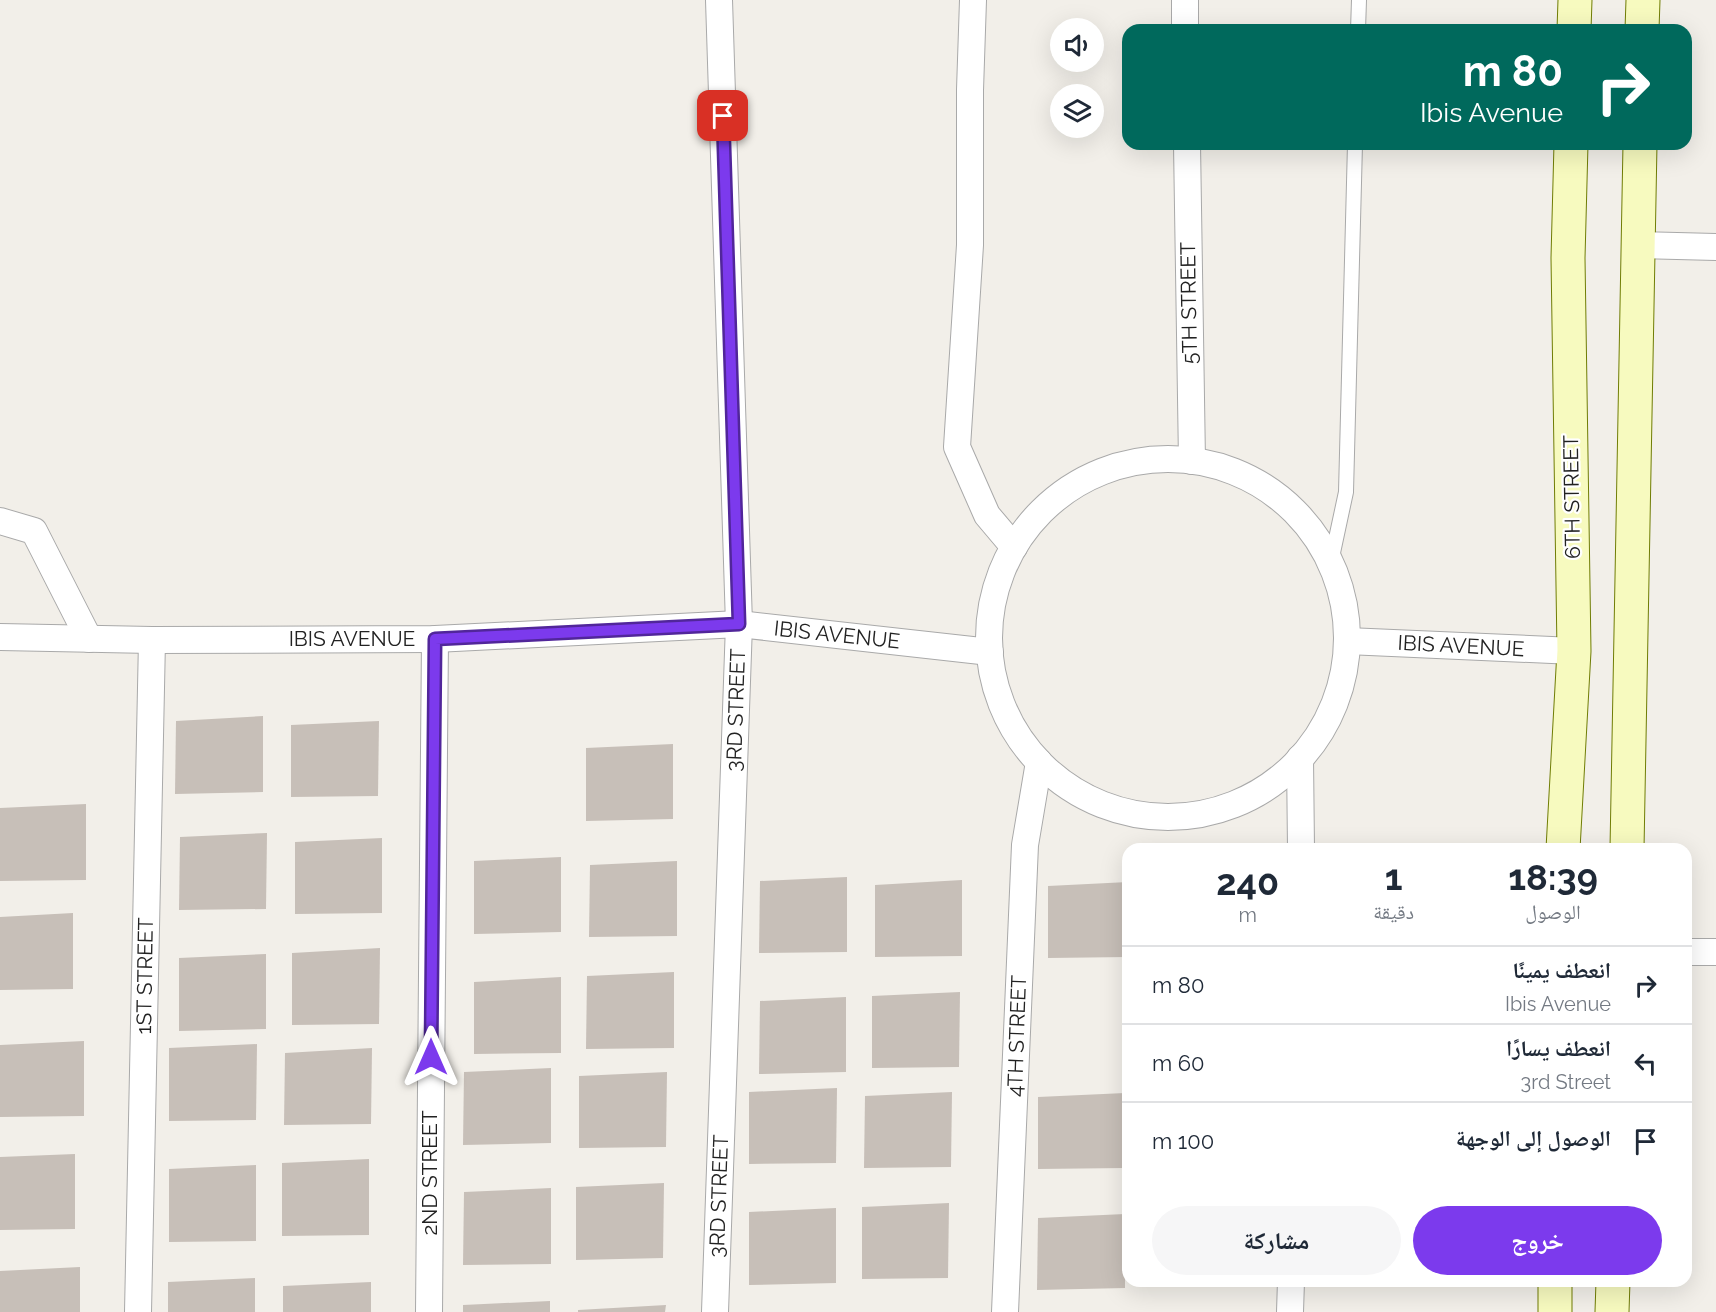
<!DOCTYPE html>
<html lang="ar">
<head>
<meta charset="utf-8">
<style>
  :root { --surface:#fff; --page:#f6f6f7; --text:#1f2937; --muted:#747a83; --line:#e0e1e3; --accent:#7c3aed }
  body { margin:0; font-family:Raleway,"Noto Naskh Arabic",sans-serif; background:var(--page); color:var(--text); direction:rtl; height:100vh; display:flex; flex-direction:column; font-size:22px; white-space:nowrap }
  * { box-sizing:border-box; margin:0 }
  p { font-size:20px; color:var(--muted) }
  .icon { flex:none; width:33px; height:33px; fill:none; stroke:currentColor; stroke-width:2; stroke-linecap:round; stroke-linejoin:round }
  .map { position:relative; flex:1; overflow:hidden; direction:ltr }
  .side { position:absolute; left:1122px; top:843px; width:570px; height:444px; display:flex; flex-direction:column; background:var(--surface); border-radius:18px; box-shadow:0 6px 24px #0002; direction:rtl }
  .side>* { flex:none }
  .top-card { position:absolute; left:1122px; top:24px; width:570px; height:126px; border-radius:18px; box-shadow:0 6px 24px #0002; direction:rtl; background:#00695c; color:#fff; overflow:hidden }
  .fabs { position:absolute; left:1050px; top:18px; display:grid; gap:12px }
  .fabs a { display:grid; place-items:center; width:54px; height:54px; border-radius:50%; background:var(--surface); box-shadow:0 6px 24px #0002; font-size:30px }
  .pin { position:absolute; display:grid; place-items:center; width:51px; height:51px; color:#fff; margin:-26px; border-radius:12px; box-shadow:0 3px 9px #0006 }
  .me { position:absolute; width:66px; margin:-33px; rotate:0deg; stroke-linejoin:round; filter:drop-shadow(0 0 4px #0008) }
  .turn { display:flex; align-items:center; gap:21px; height:126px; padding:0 30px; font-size:27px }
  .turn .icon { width:78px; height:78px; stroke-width:2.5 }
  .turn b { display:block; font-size:42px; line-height:51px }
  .eta { display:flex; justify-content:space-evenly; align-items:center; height:102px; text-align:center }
  .eta b { font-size:36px; font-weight:700; line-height:42px }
  .primary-button { display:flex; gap:12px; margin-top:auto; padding:12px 30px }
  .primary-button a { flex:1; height:69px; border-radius:36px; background:var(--accent); color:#fff; font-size:24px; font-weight:700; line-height:69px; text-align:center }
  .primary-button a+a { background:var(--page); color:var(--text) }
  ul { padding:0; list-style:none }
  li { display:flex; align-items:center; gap:18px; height:78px; padding:0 30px; border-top:2px solid var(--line) }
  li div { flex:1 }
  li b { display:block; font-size:22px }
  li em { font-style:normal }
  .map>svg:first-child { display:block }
</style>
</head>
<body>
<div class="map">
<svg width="1716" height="1312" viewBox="0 0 1716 1312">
  <rect width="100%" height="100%" fill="#f2efe9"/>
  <!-- building -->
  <g fill="#c7bfb8">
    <polygon points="263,716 263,792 175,794 176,721"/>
    <polygon points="379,721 378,796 291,797 291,725"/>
    <polygon points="673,744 673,819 586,821 586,748"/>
    <polygon points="86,804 86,880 0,881 0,808"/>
    <polygon points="267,833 266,909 179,910 180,837"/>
    <polygon points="382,838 382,913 295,914 295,842"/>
    <polygon points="561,857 561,932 474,934 474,861"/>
    <polygon points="677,861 677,936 589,937 590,865"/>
    <polygon points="847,877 847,952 759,953 760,881"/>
    <polygon points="962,880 962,956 875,957 875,885"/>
    <polygon points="1128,882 1128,957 1048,958 1048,886"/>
    <polygon points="73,913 73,989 0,990 0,917"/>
    <polygon points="380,948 379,1024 292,1025 292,953"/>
    <polygon points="266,954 266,1029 179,1031 179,958"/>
    <polygon points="674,972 674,1048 586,1049 587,976"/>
    <polygon points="561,977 561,1053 474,1054 474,982"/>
    <polygon points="960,992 959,1067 872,1068 872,996"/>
    <polygon points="846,997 846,1072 759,1074 760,1001"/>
    <polygon points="84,1041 84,1116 0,1117 0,1045"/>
    <polygon points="257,1044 256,1120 169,1121 169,1048"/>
    <polygon points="372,1048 371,1124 284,1125 285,1053"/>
    <polygon points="551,1068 551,1143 463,1145 464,1072"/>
    <polygon points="667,1072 666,1147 579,1148 579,1076"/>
    <polygon points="837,1088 836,1163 749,1164 749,1092"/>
    <polygon points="952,1092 951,1167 864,1168 865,1096"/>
    <polygon points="1125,1093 1125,1168 1038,1169 1038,1097"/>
    <polygon points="75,1154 75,1229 0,1230 0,1157"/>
    <polygon points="369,1159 369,1235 282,1236 282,1163"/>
    <polygon points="256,1165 256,1241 169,1242 169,1169"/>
    <polygon points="664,1183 663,1258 576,1260 576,1187"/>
    <polygon points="551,1188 551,1264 463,1265 464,1192"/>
    <polygon points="949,1203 948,1278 862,1279 862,1207"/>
    <polygon points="836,1208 836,1283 749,1285 749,1212"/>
    <polygon points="1125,1214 1125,1288 1037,1290 1038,1218"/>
    <polygon points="80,1267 80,1312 0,1312 0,1271"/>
    <polygon points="255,1278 255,1312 168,1312 168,1282"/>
    <polygon points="1150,1281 1235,1281 1235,1283 1150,1284"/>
    <polygon points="371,1282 371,1312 283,1312 283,1286"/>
    <polygon points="550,1301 550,1312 463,1312 463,1305"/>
    <polygon points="666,1305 665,1312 578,1312 578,1310"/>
  </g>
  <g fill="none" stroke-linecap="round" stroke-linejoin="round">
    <defs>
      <g id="lane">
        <polyline points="1358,30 1359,0"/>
        <polyline points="1320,543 1331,562 1346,492 1355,144"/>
      </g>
      <g id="street">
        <polyline points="973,0 970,90 970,245 957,447 987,515 1014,547"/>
        <polyline points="1185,0 1185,30"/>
        <polyline points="1187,144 1192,461"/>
        <polyline points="1638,245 1716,247"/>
        <circle cx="1168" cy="638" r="179"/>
        <polyline points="0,521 34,531 89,639"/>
        <polyline points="0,637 152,640 435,639 739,624 990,652"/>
        <polyline points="1347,641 1574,651"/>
        <polyline points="1300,758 1301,849"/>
        <polyline points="1686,952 1716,952"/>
        <polyline points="138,1312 152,640"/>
        <polyline points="429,1312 435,639"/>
        <polyline points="715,1312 739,624 719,0"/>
        <polyline points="1005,1312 1025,845 1039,762"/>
        <polyline points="1290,1312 1291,1281"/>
      </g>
      <g id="secondary">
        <polyline points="1574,30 1575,0"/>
        <polyline points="1642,30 1643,0"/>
        <polyline points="1563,849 1574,651 1568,258 1571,144"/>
        <polyline points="1627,849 1640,144"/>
        <polyline points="1555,1312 1555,1281"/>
        <polyline points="1612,1312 1613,1281"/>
      </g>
    </defs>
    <!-- lane casing -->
    <use href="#lane" stroke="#a9a9a9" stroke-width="16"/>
    <!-- street casing -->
    <use href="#street" stroke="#a9a9a9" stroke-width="28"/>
    <!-- secondary casing -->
    <use href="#secondary" stroke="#707d05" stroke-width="35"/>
    <!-- lane -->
    <use href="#lane" stroke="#fff" stroke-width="14"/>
    <!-- street -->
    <use href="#street" stroke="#fff" stroke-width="26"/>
    <!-- secondary -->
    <use href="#secondary" stroke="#f7fabf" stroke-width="33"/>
  </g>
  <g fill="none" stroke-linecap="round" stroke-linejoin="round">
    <defs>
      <polyline id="route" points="431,1057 435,639 739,624 723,116"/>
    </defs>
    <!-- route casing -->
    <use href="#route" stroke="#51269a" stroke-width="15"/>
    <!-- route -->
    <use href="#route" stroke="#7c3aed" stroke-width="10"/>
  </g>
  <g text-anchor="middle" stroke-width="4.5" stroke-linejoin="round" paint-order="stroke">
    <!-- street labels -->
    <g font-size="21" fill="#222" stroke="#fff">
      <text transform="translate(1189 303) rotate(-91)" y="7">5TH STREET</text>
      <text transform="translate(1572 497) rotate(-91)" y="7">6TH STREET</text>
      <text transform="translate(837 635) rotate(6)" y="7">IBIS AVENUE</text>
      <text x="352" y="646">IBIS AVENUE</text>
      <text transform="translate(1461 646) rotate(3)" y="7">IBIS AVENUE</text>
      <text transform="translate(736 710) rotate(-88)" y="7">3RD STREET</text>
      <text transform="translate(145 976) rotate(-89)" y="7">1ST STREET</text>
      <text transform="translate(1017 1036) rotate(-88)" y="7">4TH STREET</text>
      <text transform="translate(430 1173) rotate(-90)" y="7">2ND STREET</text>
      <text transform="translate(719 1196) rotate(-88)" y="7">3RD STREET</text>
    </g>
  </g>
</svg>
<div class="fabs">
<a><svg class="icon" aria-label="sound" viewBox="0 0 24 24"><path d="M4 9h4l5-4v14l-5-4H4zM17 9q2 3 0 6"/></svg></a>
<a><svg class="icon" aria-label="layers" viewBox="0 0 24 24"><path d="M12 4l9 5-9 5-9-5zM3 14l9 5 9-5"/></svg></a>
</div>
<div class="pin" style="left:723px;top:116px;background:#d93025"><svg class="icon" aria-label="arrive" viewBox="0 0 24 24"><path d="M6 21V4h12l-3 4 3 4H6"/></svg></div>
<svg class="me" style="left:431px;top:1057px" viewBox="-20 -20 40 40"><path d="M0-17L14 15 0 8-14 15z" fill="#7c3aed" stroke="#fff" stroke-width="4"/></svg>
<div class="top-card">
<div class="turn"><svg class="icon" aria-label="right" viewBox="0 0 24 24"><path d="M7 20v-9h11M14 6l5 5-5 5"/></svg><div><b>80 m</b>Ibis Avenue</div></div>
</div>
<section class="side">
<div class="eta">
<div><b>18:39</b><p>الوصول</p></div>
<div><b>1</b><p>دقيقة</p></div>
<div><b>240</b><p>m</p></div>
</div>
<ul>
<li><svg class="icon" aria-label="right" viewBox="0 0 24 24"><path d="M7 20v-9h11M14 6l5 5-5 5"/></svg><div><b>انعطف يمينًا</b><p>Ibis Avenue</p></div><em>80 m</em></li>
<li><svg class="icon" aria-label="left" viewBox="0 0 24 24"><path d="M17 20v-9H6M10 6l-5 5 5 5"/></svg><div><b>انعطف يسارًا</b><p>3rd Street</p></div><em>60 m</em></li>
<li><svg class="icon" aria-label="arrive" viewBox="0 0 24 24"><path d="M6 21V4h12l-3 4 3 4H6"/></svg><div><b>الوصول إلى الوجهة</b></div><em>100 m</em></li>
</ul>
<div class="primary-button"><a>خروج</a><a>مشاركة</a></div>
</section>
</div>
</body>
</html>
